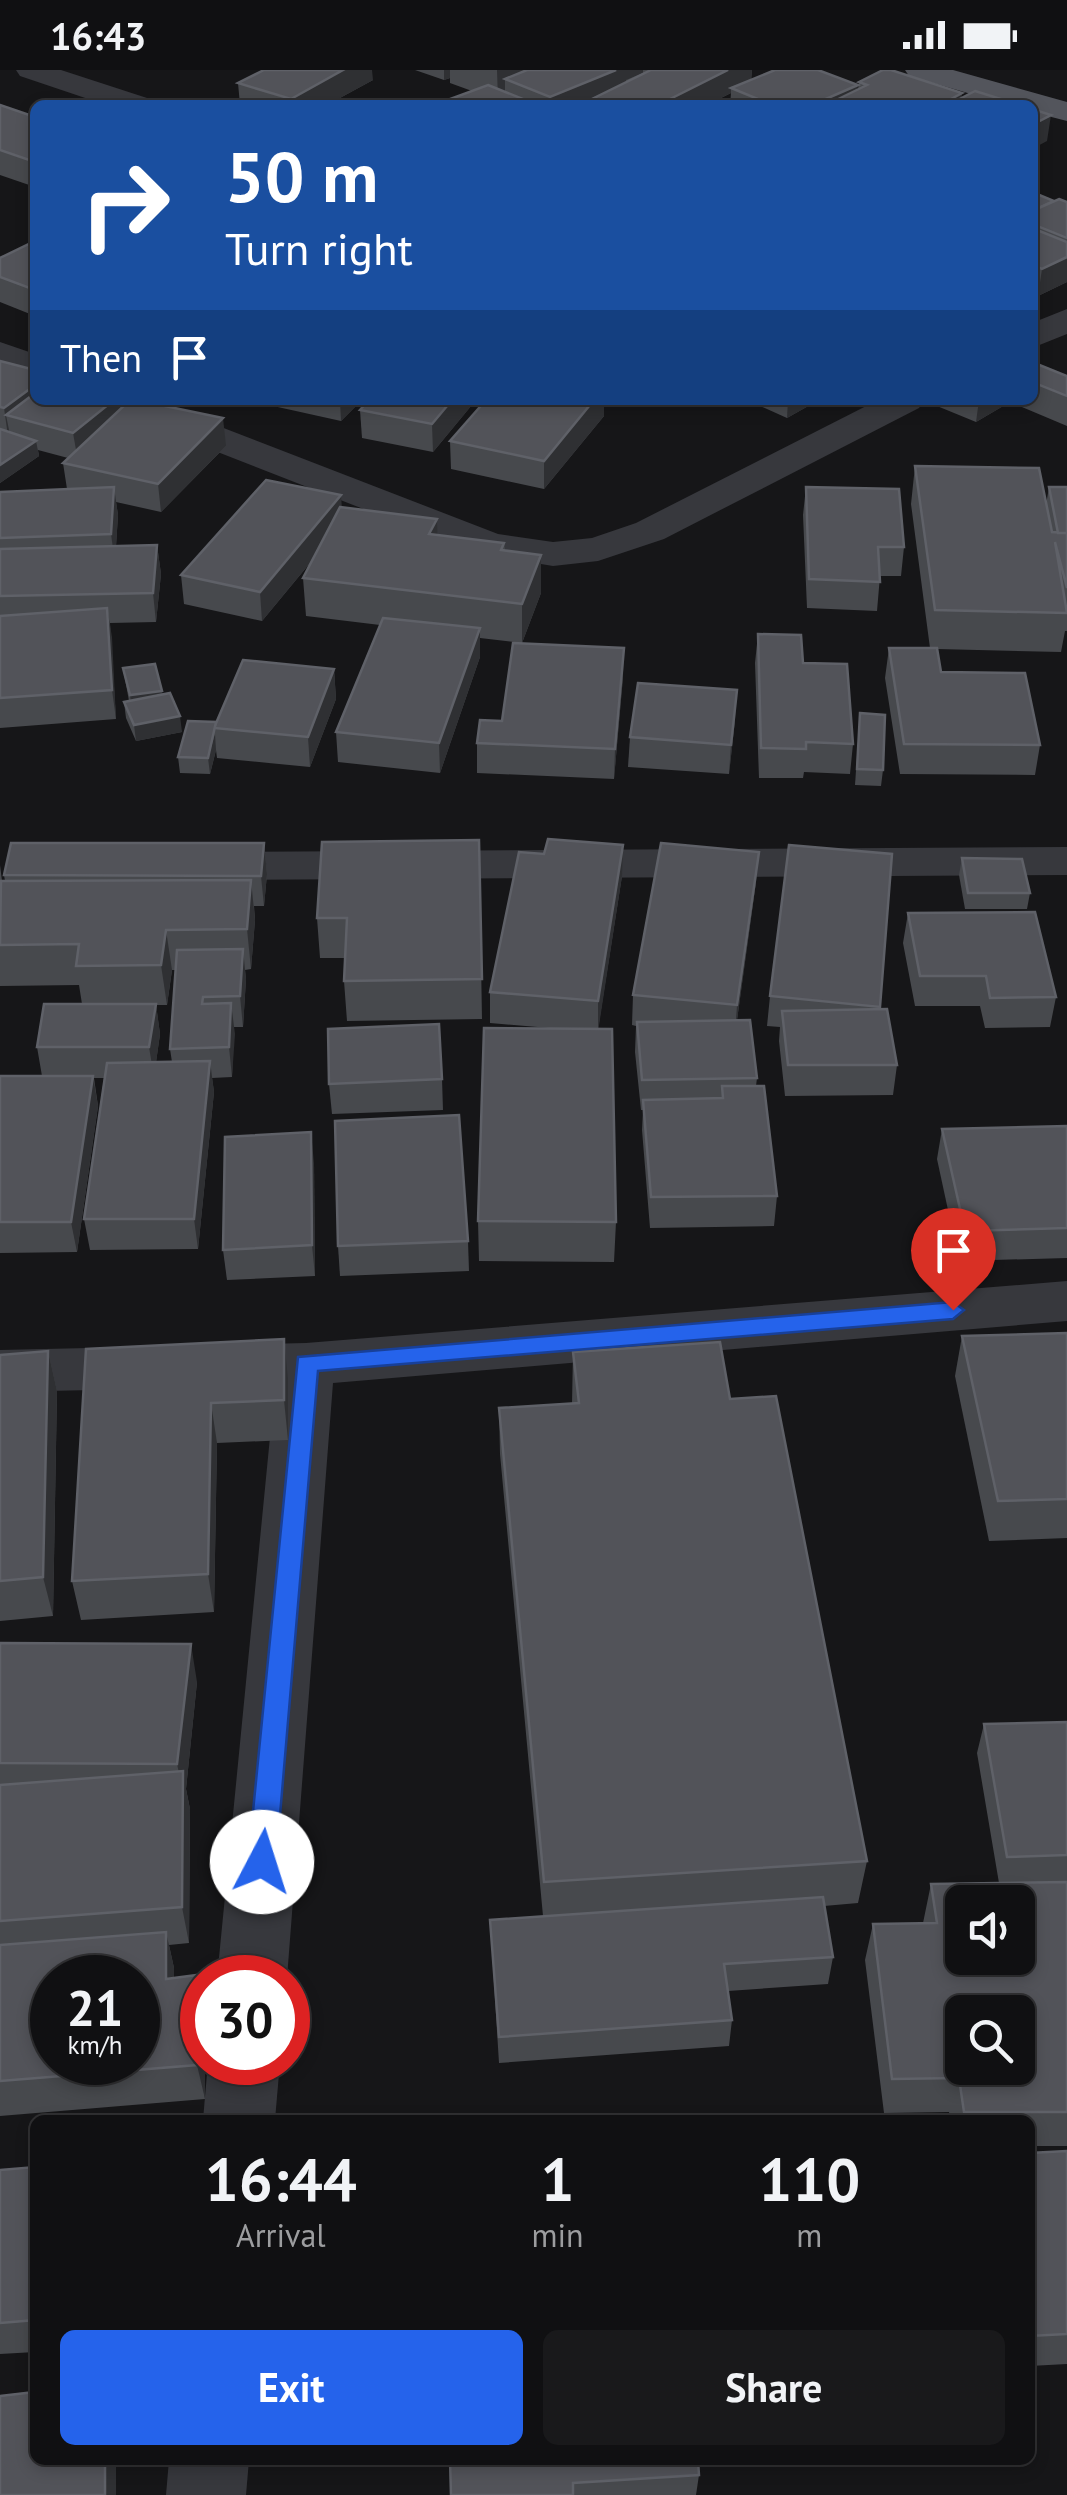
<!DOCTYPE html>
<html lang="en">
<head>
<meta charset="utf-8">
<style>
  :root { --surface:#101012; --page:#19191b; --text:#f1f3f6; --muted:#9c9d9f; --line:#303032; --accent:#2563eb }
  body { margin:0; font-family:"PT Sans",sans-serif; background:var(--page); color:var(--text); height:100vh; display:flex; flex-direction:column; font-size:38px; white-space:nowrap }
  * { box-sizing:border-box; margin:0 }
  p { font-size:32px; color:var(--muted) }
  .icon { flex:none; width:55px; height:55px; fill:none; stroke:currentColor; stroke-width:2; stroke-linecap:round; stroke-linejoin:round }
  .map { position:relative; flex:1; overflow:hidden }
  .sheet { position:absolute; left:30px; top:2045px; width:1005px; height:350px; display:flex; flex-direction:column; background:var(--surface); border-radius:15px; box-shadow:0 5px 15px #0003,0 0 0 2px var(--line) }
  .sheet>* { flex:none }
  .banner { position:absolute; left:30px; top:30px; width:1008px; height:305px; border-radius:15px; box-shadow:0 5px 15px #0003,0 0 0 2px var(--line); background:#1a4fa0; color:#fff; overflow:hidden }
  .controls { position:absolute; left:945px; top:1815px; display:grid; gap:20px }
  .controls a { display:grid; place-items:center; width:90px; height:90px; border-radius:15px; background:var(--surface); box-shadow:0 5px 15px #0003,0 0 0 2px var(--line); font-size:50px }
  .speed { position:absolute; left:30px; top:1885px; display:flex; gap:20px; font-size:50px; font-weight:700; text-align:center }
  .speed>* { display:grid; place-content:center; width:130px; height:130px; border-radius:50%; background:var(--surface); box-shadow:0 5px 15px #0003,0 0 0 2px var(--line); line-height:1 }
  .speed small { font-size:25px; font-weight:400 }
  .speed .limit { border:15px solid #d22; background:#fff; color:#111 }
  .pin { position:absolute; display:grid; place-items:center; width:85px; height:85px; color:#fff; margin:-102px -42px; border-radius:50% 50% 50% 0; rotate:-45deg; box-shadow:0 0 10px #0007 }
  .pin .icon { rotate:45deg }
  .me { position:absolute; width:110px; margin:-55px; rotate:5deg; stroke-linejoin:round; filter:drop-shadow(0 0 8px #0008) }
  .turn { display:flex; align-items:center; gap:35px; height:210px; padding:0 30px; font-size:45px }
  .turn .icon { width:130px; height:130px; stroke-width:2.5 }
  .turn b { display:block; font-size:70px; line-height:85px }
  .then { display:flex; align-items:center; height:95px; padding:0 30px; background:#0003; gap:20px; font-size:38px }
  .eta { display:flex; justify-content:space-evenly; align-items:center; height:170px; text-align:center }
  .eta b { font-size:60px; font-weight:800; line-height:70px }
  .primary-button { display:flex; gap:20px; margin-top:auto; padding:20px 30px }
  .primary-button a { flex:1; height:115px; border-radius:15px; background:var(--accent); color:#fff; font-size:40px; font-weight:800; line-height:115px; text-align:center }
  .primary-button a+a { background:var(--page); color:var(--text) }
  .status { display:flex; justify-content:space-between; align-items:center; height:70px; padding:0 50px; background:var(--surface); direction:ltr }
  .status svg { height:28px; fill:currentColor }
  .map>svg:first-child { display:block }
</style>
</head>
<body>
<div class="status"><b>16:43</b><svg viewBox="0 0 49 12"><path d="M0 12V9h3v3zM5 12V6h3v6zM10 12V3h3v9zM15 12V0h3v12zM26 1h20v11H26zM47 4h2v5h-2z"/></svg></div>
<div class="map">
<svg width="1067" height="2425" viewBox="0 0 1067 2425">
  <rect width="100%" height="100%" fill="#161618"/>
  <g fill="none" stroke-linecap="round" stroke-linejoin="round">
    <!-- minor -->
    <g fill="#37383d" fill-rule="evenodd">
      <polygon points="16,0 61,0 147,28 151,35 106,35 20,6"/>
      <polygon points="1067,239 1067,264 1032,278 1032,253"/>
      <polygon points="0,272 35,284 35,308 0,296"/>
      <polygon points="100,330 151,330 498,464 553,472 592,468 636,453 878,330 924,330 919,338 664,469 598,491 553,496 476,483 105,338"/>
      <polygon points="1067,777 1067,805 190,810 174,806 167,796 174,786 190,782"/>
      <polygon points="1067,1211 1067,1251 333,1313 287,1908 217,1908 275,1316 0,1322 0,1280 306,1273"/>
      <polygon points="208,1992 280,1992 275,2050 203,2050"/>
      <polygon points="169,2390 249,2390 246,2425 166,2425"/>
    </g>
    <!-- primary -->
    <polygon fill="#53555c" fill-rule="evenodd" points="905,0 953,0 1067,32 1067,51 1032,42 1032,35 1009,35 909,6"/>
  </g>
  <!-- wall -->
  <g fill="#47494d" fill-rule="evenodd">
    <polygon points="415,0 752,0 751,10 858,19 859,12 1020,35 730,35 731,23 707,35 434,35 472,21 450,13 450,8 444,10"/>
    <polygon points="373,10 327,35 240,35 238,13"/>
    <polygon points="0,35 35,47 35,117 0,105"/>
    <polygon points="1032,122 1054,131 1067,132 1067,212 1038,226 1032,224"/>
    <polygon points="35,171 35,246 0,232 0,188"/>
    <polygon points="0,291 35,330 226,376 161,442 116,432 118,445 116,476 157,475 161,504 156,552 110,553 116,649 0,658 0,422 67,419 63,393 68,388 38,380 39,386 0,413"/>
    <polygon points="1032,292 1067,306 1067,356 1010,332 976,352 937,336 937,330 1032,330"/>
    <polygon points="246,330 362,330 341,351"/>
    <polygon points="369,330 476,330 433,382 362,368 360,340"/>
    <polygon points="486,330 610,330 604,336 604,346 544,419 451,399 450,371"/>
    <polygon points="747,330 819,330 787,348"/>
    <polygon points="915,396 1046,435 1049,417 1067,417 1067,561 1065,561 1061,582 937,579 941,602 1040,675 1035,705 900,704 885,608 889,578 930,578 911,434"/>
    <polygon points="806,417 904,477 901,506 880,506 877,541 807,538 803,445"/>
    <polygon points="342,438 437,465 504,473 505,480 541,523 522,573 480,568 480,587 440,703 338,692 336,662 380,555 306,546 303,508 310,493 262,551 184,534 181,505"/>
    <polygon points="758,564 803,593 853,674 850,704 804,702 803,708 759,708 755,593"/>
    <polygon points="123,598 162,624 182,662 136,671 126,648 124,632 129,631"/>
    <polygon points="334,599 336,629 310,697 217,688 216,680 210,704 180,703 178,687 216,652"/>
    <polygon points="623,607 614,709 477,703 477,673 502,651"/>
    <polygon points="860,643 883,700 881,716 855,715"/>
    <polygon points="735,650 729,704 628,697 630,667"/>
    <polygon points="479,770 482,949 347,951 344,911 345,888 320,888 317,848"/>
    <path d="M264 773 267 804 264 836H254L255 850 251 899 245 900 246 909 243 957H234L232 1007 212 1008 214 1022 198 1179 90 1180 84 1149 104 1008H94L98 1036 77 1182 0 1183V1006H42L37 977 82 934 79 915 0 916V795L2 811H5L4 805ZM172 900H176L170 979 172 992H156L160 964 156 935H167Z"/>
    <polygon points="892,784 880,940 897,995 893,1025 785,1026 779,971 780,957 767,956 770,926"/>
    <polygon points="962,788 1030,823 1027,839 965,839 959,805"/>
    <polygon points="622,806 598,959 616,1152 614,1192 479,1191 478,1151 561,959 490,953 490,922"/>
    <polygon points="756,812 737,950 757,1008 756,1016 777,1126 774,1156 650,1158 642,1060 643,1040 641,1040 635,982 636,956 632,955 633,925"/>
    <polygon points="908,843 1056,927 1050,957 985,958 980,936 915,936 903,873"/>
    <polygon points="442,1009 443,1040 332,1044 329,1014"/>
    <polygon points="1067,1056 1067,1188 959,1191 937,1089 942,1059"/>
    <polygon points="314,1093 315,1206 227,1210 223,1180"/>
    <polygon points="468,1171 469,1201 340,1206 338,1176"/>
    <polygon points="1067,1263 1067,1468 989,1471 955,1306 962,1266"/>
    <polygon points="86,1279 288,1309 288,1370 217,1373 214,1542 81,1550 72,1511"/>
    <polygon points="48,1281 57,1321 53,1546 0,1551 0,1285"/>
    <polygon points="573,1282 730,1329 867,1791 858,1833 824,1836 833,1887 828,1914 728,1921 732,1950 729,1976 499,1993 490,1850 543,1846 500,1384 499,1338 572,1334"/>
    <polygon points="0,1573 197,1612 186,1719 190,1739 189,1873 169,1875 174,1898 174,1908 197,1905 205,2029 0,2046"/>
    <polygon points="1067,1652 1067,2076 1030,2076 1030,2050 950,2050 949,2042 884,2043 865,1890 873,1854 923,1853 931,1814 999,1813 977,1683 984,1654"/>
    <polygon points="1067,2081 1067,2294 1030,2296 1030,2083"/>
    <polygon points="35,2097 35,2282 0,2284 0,2100"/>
    <polygon points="450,2390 699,2405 696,2425 451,2425"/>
  </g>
  <!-- shaded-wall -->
  <g fill="#2f3033">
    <polygon points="343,0 372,0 373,10 327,35 291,35 291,29"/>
    <polygon points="444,0 450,0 450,8 444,10"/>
    <polygon points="497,0 563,0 505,9 505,26 498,30"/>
    <polygon points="616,0 643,0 643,3 626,10 626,21 592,29 592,35 550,35 550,27"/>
    <polygon points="728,0 752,0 751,12 731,18 731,23 707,35 658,35"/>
    <polygon points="858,15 856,35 812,35"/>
    <polygon points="962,23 961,35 940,35"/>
    <polygon points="1051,45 1047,71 1032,79 1032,55"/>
    <polygon points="1067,187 1067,212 1038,226 1042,199"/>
    <polygon points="35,315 35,330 6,345 10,365 8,366 4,338"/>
    <polygon points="114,330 129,330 78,391 73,363"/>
    <polygon points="340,330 362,330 341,351"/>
    <polygon points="452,330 476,330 433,382 432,354"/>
    <polygon points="594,330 604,330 604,346 544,419 544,391"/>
    <polygon points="788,330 819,330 787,348"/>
    <polygon points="979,330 1010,330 1010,332 976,352"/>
    <polygon points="223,348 226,376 161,442 158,414"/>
    <polygon points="36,371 39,386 0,413 0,395"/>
    <polygon points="114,417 118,445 115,493 111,464"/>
    <polygon points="341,425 343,453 262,551 260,522"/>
    <polygon points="437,449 438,487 429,464"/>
    <polygon points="157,475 161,504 156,552 153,523"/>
    <polygon points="541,485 541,523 522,573 522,534"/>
    <polygon points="107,538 112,567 116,649 112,620"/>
    <polygon points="480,558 480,587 440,703 439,673"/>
    <polygon points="624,578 623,607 614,709 615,679"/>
    <polygon points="334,599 336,629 310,697 308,667"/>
    <polygon points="737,620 735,650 729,704 731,675"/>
    <polygon points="162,621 164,637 132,642 130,625"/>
    <polygon points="180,646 182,662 136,671 134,655"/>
    <polygon points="215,664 216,680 210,704 208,688"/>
    <polygon points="264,773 267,804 264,836 261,806"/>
    <polygon points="623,775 622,806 598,962 598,931"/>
    <polygon points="759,782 756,812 735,965 737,935"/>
    <polygon points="251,810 255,850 251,899 247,859"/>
    <polygon points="166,860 172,900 167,935 161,895"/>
    <polygon points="243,879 246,909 243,957 240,926"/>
    <polygon points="231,933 235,964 232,1007 229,977"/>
    <polygon points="156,934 160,964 154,1007 149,977"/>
    <polygon points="210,991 214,1022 198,1179 194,1149"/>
    <polygon points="93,1006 98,1036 77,1182 71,1152"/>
    <polygon points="311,1062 314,1093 315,1206 312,1175"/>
    <polygon points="284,1269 288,1309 288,1370 284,1330"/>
    <polygon points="48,1281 57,1321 53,1546 43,1507"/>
    <polygon points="211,1333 217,1373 214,1542 208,1504"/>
    <polygon points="191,1574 197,1612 186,1719 190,1739 189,1873 182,1837 183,1721 177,1694"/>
    <polygon points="166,1862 174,1898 174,1944 166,1909"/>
    <polygon points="197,1905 202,1930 202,1992 205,1992 205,2029 197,1995"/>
    <rect x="105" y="2390" width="11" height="35"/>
  </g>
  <!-- building -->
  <g fill="#525359" stroke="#5f6168" stroke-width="2.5" fill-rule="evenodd">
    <polygon points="264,0 343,0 291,29 238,13"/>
    <polygon points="527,0 616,0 550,27 505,9"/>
    <polygon points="651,0 728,0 658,35 610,35 592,29"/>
    <polygon points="775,0 818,0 858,15 812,35 744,35 758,29 731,18"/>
    <polygon points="883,0 891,0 962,23 940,35 826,35 867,15 859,12"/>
    <polygon points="488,15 533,33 528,35 434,35"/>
    <polygon points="975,21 1020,35 948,35"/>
    <polygon points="0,35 35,47 35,92 0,80"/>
    <polygon points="1032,39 1051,45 1032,55"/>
    <polygon points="1032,122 1054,131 1032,141"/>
    <polygon points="1059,129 1067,132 1067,168 1032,154 1032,141"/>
    <polygon points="1032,158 1067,172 1067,187 1042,199 1032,195"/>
    <polygon points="35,171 35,220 0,207 0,188"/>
    <polygon points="0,291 35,300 35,315 4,338 0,337"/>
    <polygon points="1032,292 1067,306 1067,326 1032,312"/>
    <polygon points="35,323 35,330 114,330 73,363 6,345"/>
    <polygon points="130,330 136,330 223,348 158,414 63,393"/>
    <polygon points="369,330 452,330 432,354 360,340"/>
    <polygon points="486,330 594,330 544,391 450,371"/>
    <polygon points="0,359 36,371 0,395"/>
    <polygon points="915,396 1039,398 1052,462 1067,463 1067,518 1055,472 1067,543 935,540"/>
    <polygon points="266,410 341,425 260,522 181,505"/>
    <polygon points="114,417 111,464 0,468 0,422"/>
    <polygon points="806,417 899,419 904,477 878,477 880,512 809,509"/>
    <polygon points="1049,417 1067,417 1067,463 1058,463"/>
    <polygon points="340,437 437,449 429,464 504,473 501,480 541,485 522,534 303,508"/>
    <polygon points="157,475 153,523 0,526 0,479"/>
    <polygon points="107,538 112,620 0,628 0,546"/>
    <polygon points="383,548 480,558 439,673 336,662"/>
    <polygon points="758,564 801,565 803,593 847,594 853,674 806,672 806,679 761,678"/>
    <polygon points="513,573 624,578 615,679 477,673 480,650 502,651"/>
    <polygon points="889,578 937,578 941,602 1025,603 1040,675 904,674"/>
    <polygon points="243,590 334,599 308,667 214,658"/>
    <polygon points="155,594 162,621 130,625 123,598"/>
    <polygon points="638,613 737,620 731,675 630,667"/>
    <polygon points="170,623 180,646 134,655 124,632"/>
    <polygon points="860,643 885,645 883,700 857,699"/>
    <polygon points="188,651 216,652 208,688 178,687"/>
    <polygon points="548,769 623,775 598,931 490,922 519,782 544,784"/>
    <polygon points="479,770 482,909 344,911 347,848 317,848 322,772"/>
    <polygon points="11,773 264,773 261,806 4,805"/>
    <polygon points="661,773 759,782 737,935 633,925"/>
    <polygon points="789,775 892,784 880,937 770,926"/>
    <polygon points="962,788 1022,789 1030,823 968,823"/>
    <polygon points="251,810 247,859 166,860 161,895 76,896 79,874 0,875 1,811"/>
    <polygon points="1035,842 1056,927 990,928 986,906 920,906 908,843"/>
    <polygon points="243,879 240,926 203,927 202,934 231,933 229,977 170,979 177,880"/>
    <polygon points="44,934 156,934 149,977 37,977"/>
    <polygon points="887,939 897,995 788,995 782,941"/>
    <polygon points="750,950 757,1008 642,1010 637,952"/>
    <polygon points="439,954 442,1009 329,1014 328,959"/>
    <polygon points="484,958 612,959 616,1152 478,1151"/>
    <polygon points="210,991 194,1149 84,1149 107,993"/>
    <polygon points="0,1006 93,1006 71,1152 0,1152"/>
    <polygon points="722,1016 764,1016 777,1126 651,1127 643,1030 723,1028"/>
    <polygon points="459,1045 468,1171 338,1176 335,1051"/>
    <polygon points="1067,1056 1067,1158 965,1161 942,1059"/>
    <polygon points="311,1062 312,1175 223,1180 225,1067"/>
    <polygon points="1067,1263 1067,1429 998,1431 962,1266"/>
    <polygon points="284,1269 284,1330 211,1333 208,1504 72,1511 86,1279"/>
    <polygon points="720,1272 730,1329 776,1326 867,1791 544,1812 499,1338 579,1333 573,1282"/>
    <polygon points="48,1281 43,1507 0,1511 0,1285"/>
    <polygon points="0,1573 191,1574 177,1694 0,1693"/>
    <polygon points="1067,1652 1067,1785 1007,1787 984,1654"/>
    <polygon points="183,1701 182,1837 0,1851 0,1715"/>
    <path d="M1067 1812V2042H964L959 2008 892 2009 873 1854 937 1853 931 1814ZM962 1832H1018V1888H962ZM962 1942H1018V1998H962Z"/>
    <polygon points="823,1827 833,1887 724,1894 732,1950 499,1967 490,1850"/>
    <path d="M166 1862V1909L197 1905V1995L0 2011V1875ZM52 1908H138V1992H52Z"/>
    <polygon points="1067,2081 1067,2264 1030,2266 1030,2083"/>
    <polygon points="35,2097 35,2250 0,2253 0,2100"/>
    <polygon points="35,2322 35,2390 105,2390 105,2425 0,2425 0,2326"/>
    <polygon points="450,2390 698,2390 699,2405 573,2413 573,2425 451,2425"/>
  </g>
  <!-- route -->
  <polygon fill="#2563eb" stroke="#184099" stroke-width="2.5" points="953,1232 964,1240 953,1249 318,1301 276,1792 272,1801 262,1805 252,1801 248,1792 298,1287"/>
</svg>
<div class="controls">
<a><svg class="icon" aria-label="sound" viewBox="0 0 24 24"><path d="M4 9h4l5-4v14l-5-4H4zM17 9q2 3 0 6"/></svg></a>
<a><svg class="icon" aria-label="search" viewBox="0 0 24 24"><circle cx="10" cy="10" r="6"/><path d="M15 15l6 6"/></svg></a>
</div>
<div class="speed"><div>21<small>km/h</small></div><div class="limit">30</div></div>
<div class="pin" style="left:953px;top:1240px;background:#d93025"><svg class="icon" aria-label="arrive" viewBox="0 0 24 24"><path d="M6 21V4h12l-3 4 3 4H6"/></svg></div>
<svg class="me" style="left:262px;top:1792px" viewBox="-20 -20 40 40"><circle r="19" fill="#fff"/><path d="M0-13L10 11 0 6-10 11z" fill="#2563eb"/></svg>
<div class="banner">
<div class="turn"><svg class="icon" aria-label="right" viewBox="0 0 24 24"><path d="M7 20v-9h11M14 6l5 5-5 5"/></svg><div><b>50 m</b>Turn right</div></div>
<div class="then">Then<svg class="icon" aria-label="arrive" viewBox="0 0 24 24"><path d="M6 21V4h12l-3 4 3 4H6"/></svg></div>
</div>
<section class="sheet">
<div class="eta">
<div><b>16:44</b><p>Arrival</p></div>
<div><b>1</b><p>min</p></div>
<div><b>110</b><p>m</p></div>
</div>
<div class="primary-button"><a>Exit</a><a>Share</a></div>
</section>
</div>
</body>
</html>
